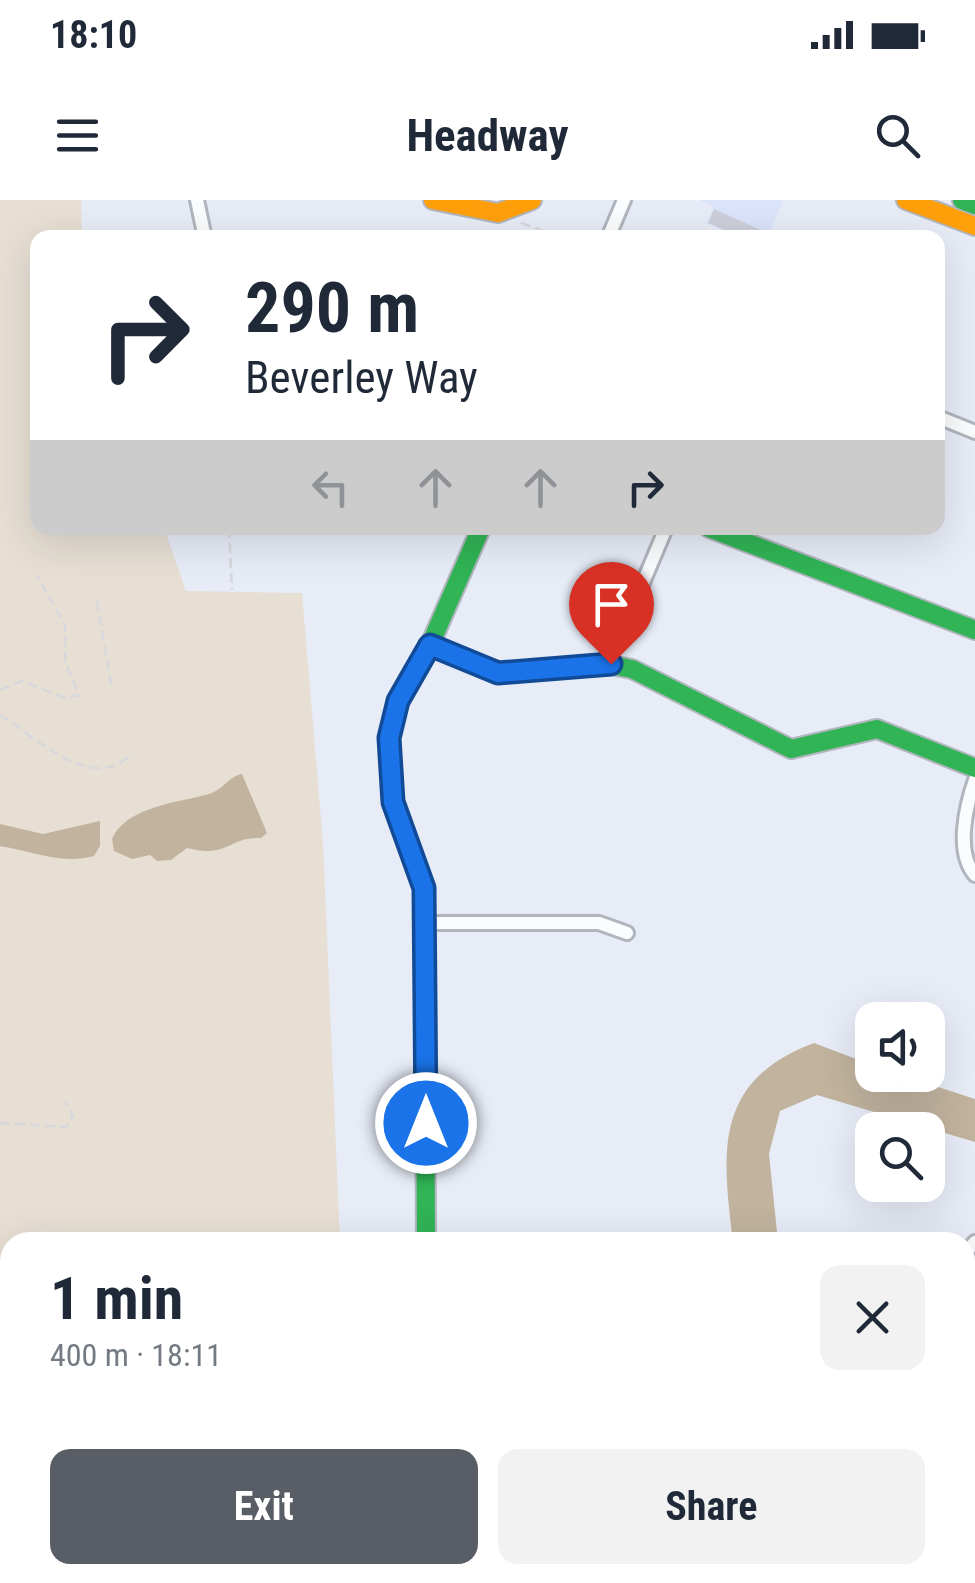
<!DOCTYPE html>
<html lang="en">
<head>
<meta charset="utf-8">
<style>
  :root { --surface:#fff; --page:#f2f2f3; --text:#1f2937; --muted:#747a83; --accent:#595d66 }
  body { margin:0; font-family:"Roboto Condensed",sans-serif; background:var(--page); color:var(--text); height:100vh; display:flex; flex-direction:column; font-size:38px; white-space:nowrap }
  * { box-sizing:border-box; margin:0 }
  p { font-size:32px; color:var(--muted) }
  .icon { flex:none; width:55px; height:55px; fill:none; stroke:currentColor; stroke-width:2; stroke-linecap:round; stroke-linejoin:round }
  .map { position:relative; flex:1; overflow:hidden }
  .drawer { position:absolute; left:0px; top:1032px; width:975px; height:352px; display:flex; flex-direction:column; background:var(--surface); border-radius:30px 30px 0 0; box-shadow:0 10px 40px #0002 }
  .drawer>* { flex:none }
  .guide { position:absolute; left:30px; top:30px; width:915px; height:305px; border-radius:20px; box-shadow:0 10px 40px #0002; background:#fff; color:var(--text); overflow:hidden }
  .tools { position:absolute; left:855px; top:802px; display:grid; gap:20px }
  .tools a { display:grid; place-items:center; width:90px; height:90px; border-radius:20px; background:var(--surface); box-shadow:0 10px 40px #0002; font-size:50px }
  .pin { position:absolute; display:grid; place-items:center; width:85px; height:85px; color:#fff; margin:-102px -42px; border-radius:50% 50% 50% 0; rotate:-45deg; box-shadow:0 0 10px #0007 }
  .pin .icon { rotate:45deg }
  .me { position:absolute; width:110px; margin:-55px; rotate:0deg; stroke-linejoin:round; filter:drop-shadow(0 0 8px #0008) }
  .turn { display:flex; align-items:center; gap:35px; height:210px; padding:0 50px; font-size:45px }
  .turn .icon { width:130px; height:130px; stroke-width:2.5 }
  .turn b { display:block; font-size:70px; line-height:85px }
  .lanes { display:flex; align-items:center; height:95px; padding:0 50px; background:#0003; justify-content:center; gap:50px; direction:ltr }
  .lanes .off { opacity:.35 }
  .round { display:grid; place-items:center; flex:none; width:105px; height:105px; border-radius:20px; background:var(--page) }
  .head { display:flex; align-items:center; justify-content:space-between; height:170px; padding:0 50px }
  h1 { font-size:60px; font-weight:700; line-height:75px }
  .action { display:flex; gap:20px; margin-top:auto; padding:20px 50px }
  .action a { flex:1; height:115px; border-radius:20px; background:var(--accent); color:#fff; font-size:40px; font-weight:700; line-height:115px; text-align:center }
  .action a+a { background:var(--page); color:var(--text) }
  .status { display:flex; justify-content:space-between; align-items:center; height:70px; padding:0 50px; background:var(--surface); direction:ltr }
  .status svg { height:28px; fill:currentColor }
  header { display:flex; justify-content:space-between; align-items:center; height:130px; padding:0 50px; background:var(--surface); font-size:45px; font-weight:700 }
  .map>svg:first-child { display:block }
</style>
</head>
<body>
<div class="status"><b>18:10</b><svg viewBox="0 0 49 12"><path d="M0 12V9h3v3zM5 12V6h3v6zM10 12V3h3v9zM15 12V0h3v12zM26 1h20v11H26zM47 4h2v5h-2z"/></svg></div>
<header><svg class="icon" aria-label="menu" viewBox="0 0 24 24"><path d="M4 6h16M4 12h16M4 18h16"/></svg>Headway<svg class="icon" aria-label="search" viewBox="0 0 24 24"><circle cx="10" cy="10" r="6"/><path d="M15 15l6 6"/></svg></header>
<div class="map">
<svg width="975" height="1383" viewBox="0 0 975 1383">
  <rect width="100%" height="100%" fill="#e7ecf7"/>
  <!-- built -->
  <polygon fill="#dbe4fa" points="699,0 783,0 767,38 740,37 707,23 714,7"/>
  <!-- green -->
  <g fill="#e7dfd4">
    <polygon points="0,0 81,0 82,37 38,38 38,328 164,328 186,391 302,393 323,643 340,1042 10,1042 10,1143 0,1136"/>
    <polygon points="166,1375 467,1375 461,1383 167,1383"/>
  </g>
  <!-- water -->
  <g fill="#c1b39e">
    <path d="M242 574 267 633 261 638C229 636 228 659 187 648L171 660 157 661 150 655 132 659 114 651 112 639C125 607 180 602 209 594 223 590 229 576 242 574Z"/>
    <path d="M100 621V646L94 656C60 665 33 651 0 646V624L43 634Z"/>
    <path d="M814 843 872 865V875H901L975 899V942L817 895 780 911 769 954 778 1042H733C722 952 713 881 814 843Z"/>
  </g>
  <!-- building -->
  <polygon fill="#cdd0da" points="714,9 761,30 774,38 742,38 708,23"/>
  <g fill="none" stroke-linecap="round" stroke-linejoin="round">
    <defs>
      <g id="street">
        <polyline points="197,0 205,38"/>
        <polyline points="608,38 624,0"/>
        <polyline points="938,217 975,232"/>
        <polyline points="618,442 666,328"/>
        <path d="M975 580C966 606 955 652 975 675"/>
        <polyline points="426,723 599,723 627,733"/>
        <polyline points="965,1053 975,1042"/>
        <polyline points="965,1269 975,1275"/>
        <polyline points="773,1383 776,1375"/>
      </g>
      <g id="fast">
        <polyline points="962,0 975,5"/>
        <polyline points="709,328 975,430"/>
        <polyline points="430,445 498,473 611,465 632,469 791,549 877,529 975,568"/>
        <polyline points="426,1042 424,688 393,602 389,538 398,501 430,445 481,328"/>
      </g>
      <g id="slow">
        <polyline points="433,0 498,13 532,0"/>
        <polyline points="906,0 975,26"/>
      </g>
    </defs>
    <!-- street casing -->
    <use href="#street" stroke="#b1b5be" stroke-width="18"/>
    <!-- fast casing -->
    <use href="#fast" stroke="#b1b5be" stroke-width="22"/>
    <!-- slow casing -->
    <use href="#slow" stroke="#b1b5be" stroke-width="22"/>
    <!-- path -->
    <g stroke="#d7d8dc" stroke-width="2.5" stroke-dasharray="10 5" stroke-linecap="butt">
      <polyline points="521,23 563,38"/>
      <polyline points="229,328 232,390"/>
      <polyline points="97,401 111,484"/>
      <polyline points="0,490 22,481 66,498 79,495 65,461 65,425 37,375"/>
      <path d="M0 515C34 536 95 596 132 553"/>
      <polyline points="0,923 66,927 73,916 65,902"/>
      <polyline points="244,1375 257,1375"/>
    </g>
    <!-- street -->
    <use href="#street" stroke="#fbfcfe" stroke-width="12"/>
    <!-- fast -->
    <use href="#fast" stroke="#30b455" stroke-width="18"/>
    <!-- slow -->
    <use href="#slow" stroke="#ff9f0a" stroke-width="18"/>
  </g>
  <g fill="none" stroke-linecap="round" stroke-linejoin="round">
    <defs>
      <polyline id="route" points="426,923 424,688 393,602 389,538 398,501 430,445 498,473 611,464"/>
    </defs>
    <!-- route casing -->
    <use href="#route" stroke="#114b97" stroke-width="25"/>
    <!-- route -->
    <use href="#route" stroke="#1a73e8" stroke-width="18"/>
  </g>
</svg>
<div class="tools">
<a><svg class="icon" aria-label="sound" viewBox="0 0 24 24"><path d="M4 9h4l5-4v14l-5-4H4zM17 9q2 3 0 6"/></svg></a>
<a><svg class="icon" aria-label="search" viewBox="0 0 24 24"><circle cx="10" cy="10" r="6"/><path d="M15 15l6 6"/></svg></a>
</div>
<div class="pin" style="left:611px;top:464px;background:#d93025"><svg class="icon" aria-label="arrive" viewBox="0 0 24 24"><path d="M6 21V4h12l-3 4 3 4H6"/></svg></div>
<svg class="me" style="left:426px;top:923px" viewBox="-20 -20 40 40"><circle r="17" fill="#1a73e8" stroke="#fff" stroke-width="3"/><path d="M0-11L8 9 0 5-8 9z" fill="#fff"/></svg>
<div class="guide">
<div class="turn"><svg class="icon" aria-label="right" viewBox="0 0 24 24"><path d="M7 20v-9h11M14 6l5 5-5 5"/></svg><div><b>290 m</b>Beverley Way</div></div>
<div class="lanes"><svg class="icon off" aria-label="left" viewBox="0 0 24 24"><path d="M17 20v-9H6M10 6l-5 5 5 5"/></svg><svg class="icon off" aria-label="ahead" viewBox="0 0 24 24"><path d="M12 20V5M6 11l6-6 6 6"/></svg><svg class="icon off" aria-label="ahead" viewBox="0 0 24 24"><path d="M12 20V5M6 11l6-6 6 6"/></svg><svg class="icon" aria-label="right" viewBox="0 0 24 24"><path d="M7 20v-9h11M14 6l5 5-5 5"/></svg></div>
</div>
<section class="drawer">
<div class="head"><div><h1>1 min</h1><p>400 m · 18:11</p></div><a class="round"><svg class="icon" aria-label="close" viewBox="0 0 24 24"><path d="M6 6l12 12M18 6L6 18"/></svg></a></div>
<div class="action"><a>Exit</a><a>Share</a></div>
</section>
</div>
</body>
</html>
